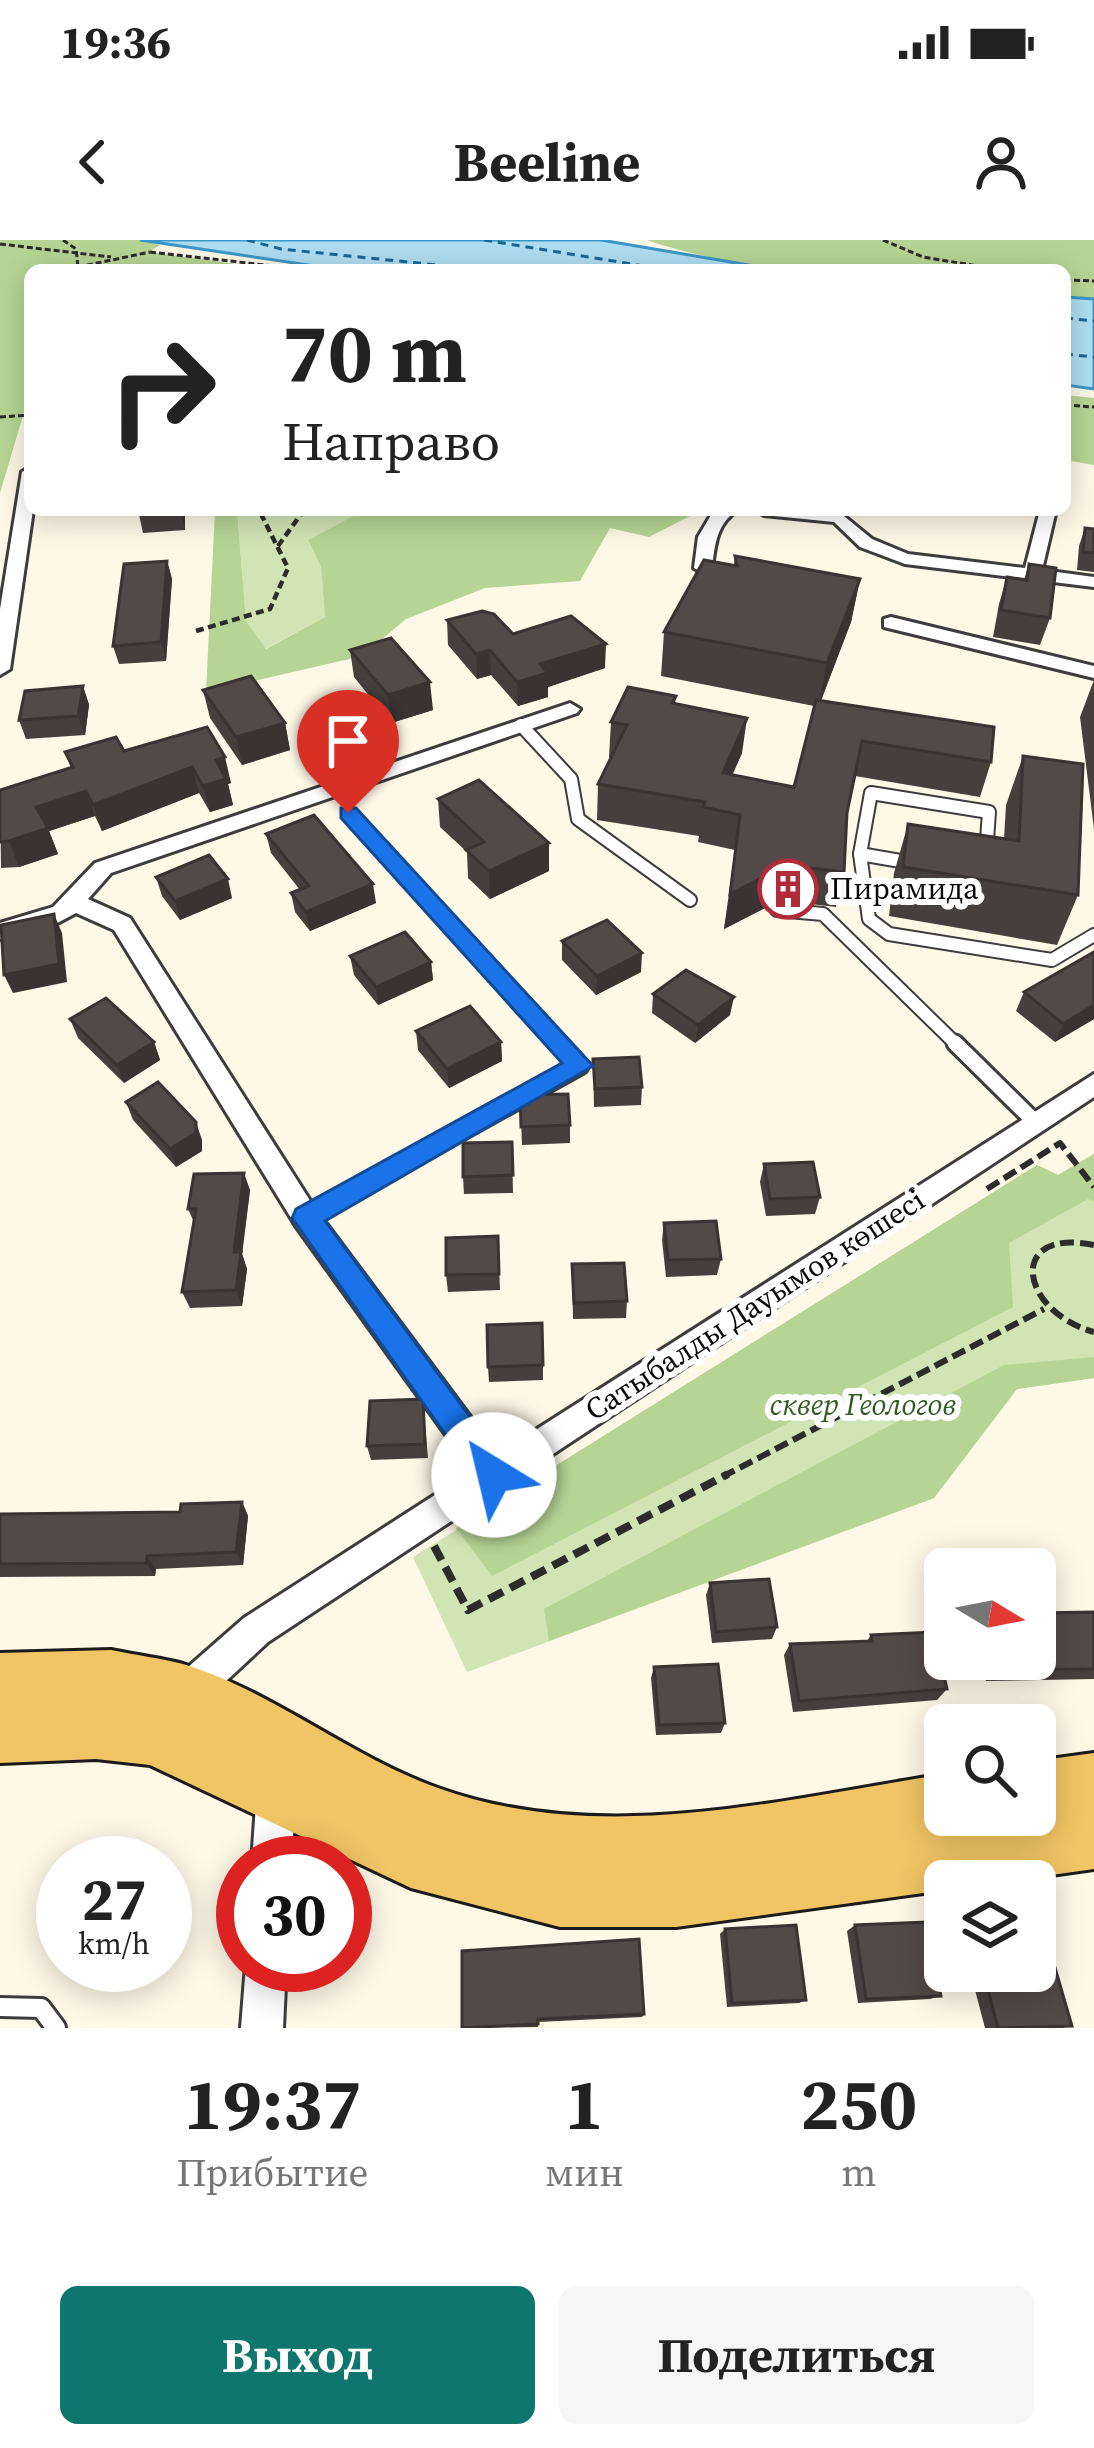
<!DOCTYPE html>
<html lang="ru">
<head>
<meta charset="utf-8">
<style>
  :root { --surface:#fff; --page:#f6f6f6; --text:#222; --muted:#767676; --accent:#0f766e }
  body { margin:0; font-family:"Source Serif 4",serif; background:var(--page); color:var(--text); height:100vh; display:flex; flex-direction:column; font-size:45px; white-space:nowrap }
  * { box-sizing:border-box; margin:0 }
  p { font-size:39px; color:var(--muted) }
  .icon { flex:none; width:66px; height:66px; fill:none; stroke:currentColor; stroke-width:2; stroke-linecap:round; stroke-linejoin:round }
  .map { position:relative; height:1788px; overflow:hidden }
  .details { display:flex; flex-direction:column; background:var(--surface); flex:1 }
  .details>* { flex:none }
  .top-card { position:absolute; left:24px; top:24px; width:1047px; height:252px; border-radius:18px; box-shadow:0 6px 30px #0003; background:#fff; color:var(--text); overflow:hidden }
  .needle { width:78px; rotate:100deg }
  .tools { position:absolute; left:924px; top:1308px; display:grid; gap:24px }
  .tools a { display:grid; place-items:center; width:132px; height:132px; border-radius:18px; background:var(--surface); box-shadow:0 6px 30px #0003; font-size:60px }
  .speed { position:absolute; left:36px; top:1596px; display:flex; gap:24px; font-size:60px; font-weight:700; text-align:center }
  .speed>* { display:grid; place-content:center; width:156px; height:156px; border-radius:50%; background:var(--surface); box-shadow:0 6px 30px #0003; line-height:1 }
  .speed small { font-size:30px; font-weight:400 }
  .speed .limit { border:18px solid #d22; background:#fff; color:#111 }
  .pin { position:absolute; display:grid; place-items:center; width:102px; height:102px; color:#fff; margin:-123px -51px; border-radius:50% 50% 50% 0; rotate:-45deg; box-shadow:0 0 12px #0007 }
  .pin .icon { rotate:45deg }
  .me { position:absolute; width:132px; margin:-66px; rotate:324deg; stroke-linejoin:round; filter:drop-shadow(0 0 9px #0008) }
  .turn { display:flex; align-items:center; gap:42px; height:252px; padding:0 60px; font-size:54px }
  .turn .icon { width:156px; height:156px; stroke-width:2.5 }
  .turn b { display:block; font-size:84px; line-height:102px }
  .eta { display:flex; justify-content:space-evenly; align-items:center; height:204px; text-align:center }
  .eta b { font-size:72px; font-weight:700; line-height:84px }
  .action { display:flex; gap:24px; margin-top:auto; padding:24px 60px }
  .action a { flex:1; height:138px; border-radius:18px; background:var(--accent); color:#fff; font-size:48px; font-weight:700; line-height:138px; text-align:center }
  .action a+a { background:var(--page); color:var(--text) }
  .status { display:flex; justify-content:space-between; align-items:center; height:84px; padding:0 60px; background:var(--surface); direction:ltr }
  .status svg { height:33px; fill:currentColor }
  header { display:flex; justify-content:space-between; align-items:center; height:156px; padding:0 60px; background:var(--surface); font-size:54px; font-weight:700 }
  .map>svg:first-child { display:block }
</style>
</head>
<body>
<div class="status"><b>19:36</b><svg viewBox="0 0 49 12"><path d="M0 12V9h3v3zM5 12V6h3v6zM10 12V3h3v9zM15 12V0h3v12zM26 1h20v11H26zM47 4h2v5h-2z"/></svg></div>
<header><svg class="icon" aria-label="back" viewBox="0 0 24 24"><path d="M15 5l-7 7 7 7"/></svg>Beeline<svg class="icon" aria-label="person" viewBox="0 0 24 24"><circle cx="12" cy="8" r="4"/><path d="M4 21q1-7 8-7t8 7"/></svg></header>
<div class="map">
<svg width="1094" height="1788" viewBox="0 0 1094 1788">
  <rect width="100%" height="100%" fill="#fef8e7"/>
  <!-- green -->
  <g fill="#d1e5b4">
    <polygon points="237,270 364,270 308,300 321,327 325,377 265,409 246,381"/>
    <polygon points="1094,914 1094,1138 1017,1149 934,1258 467,1432 413,1317 1037,925 1058,935"/>
  </g>
  <!-- forest -->
  <g fill="#b6d594">
    <polygon points="0,0 140,0 160,5 149,12 280,30 30,30 30,152 0,253"/>
    <path d="M647 0H1094V59L1065 57V30C927 30 779 46 647 0Z"/>
    <polygon points="1065,155 1094,158 1094,225 1065,220"/>
    <polygon points="215,270 237,270 246,381 266,409 325,377 321,327 308,300 364,270 687,270 690,276 649,297 610,288 580,341 485,348 406,379 362,416 206,452"/>
    <polygon points="1094,914 1094,962 1088,959 1009,1003 1013,1067 492,1336 456,1288 1037,925 1058,935"/>
    <polygon points="1094,1117 1094,1138 1017,1149 934,1258 549,1401 544,1369 1004,1125"/>
  </g>
  <!-- water -->
  <g fill="#afdef2" stroke="#3a97c5" stroke-width="3">
    <polygon points="140,0 601,0 778,30 342,30"/>
    <polygon points="1065,57 1094,59 1094,149 1065,145"/>
  </g>
  <g fill="none" stroke-linecap="round" stroke-linejoin="round">
    <!-- ferry -->
    <g stroke="#1b6793" stroke-width="3" stroke-dasharray="8 6" stroke-linecap="butt">
      <polyline points="247,0 281,9 486,30"/>
      <polyline points="484,0 668,30"/>
      <polyline points="1065,78 1094,81"/>
      <polyline points="1065,114 1094,117"/>
    </g>
    <defs>
      <g id="lane-far2">
        <polyline points="521,485 571,539 578,579 690,660"/>
        <polyline points="348,573 562,806"/>
        <polyline points="860,614 912,623"/>
        <polyline points="986,614 989,572 871,553 860,614 869,679 889,694 1052,720 1094,695"/>
        <polyline points="777,670 823,674 958,806"/>
      </g>
      <g id="lane-far1">
        <polyline points="955,803 1035,882"/>
        <polyline points="306,978 580,826 559,803"/>
      </g>
      <polyline id="lane" points="0,1767 41,1768 56,1788"/>
      <g id="street">
        <polygon points="30,227 33,270 10,429 0,435 0,369 22,232"/>
        <path d="M714 270H738C717 283 715 303 712 328L703 333 694 328 698 297Z"/>
        <polygon points="756,270 839,272 872,299 908,314 1025,328 1040,270 1056,270 1042,330 1094,337 1094,347 905,324 860,307 834,282 764,275"/>
        <polygon points="891,377 1094,426 1094,438 884,387 884,379"/>
        <polygon points="570,463 580,469 577,473 111,633 88,659 130,678 316,970 498,1214 1094,834 1094,857 268,1402 197,1468 184,1473 171,1468 166,1455 171,1442 244,1378 472,1231 296,986 114,690 76,673 48,688 0,699 0,683 53,667 95,623"/>
        <polygon points="276,1531 289,1537 295,1550 292,1623 252,1623 257,1550 263,1537"/>
        <polygon points="246,1725 286,1725 283,1788 241,1788"/>
      </g>
      <path id="primary" d="M111 1410C135 1415 160 1418 183 1424 273 1451 350 1517 438 1548 602 1607 779 1560 945 1534V1575H973L970 1581 1035 1575V1521L1094 1513V1629L1009 1641H945V1650L676 1687H560L411 1648 150 1525 96 1519 0 1523V1413Z"/>
    </defs>
    <!-- lane-far2 casing -->
    <use href="#lane-far2" stroke="#3d3d3d" stroke-width="16"/>
    <!-- lane-far1 casing -->
    <use href="#lane-far1" stroke="#3d3d3d" stroke-width="21"/>
    <!-- lane casing -->
    <use href="#lane" stroke="#3d3d3d" stroke-width="24"/>
    <!-- street casing -->
    <use href="#street" stroke="#3d3d3d" stroke-width="6"/>
    <!-- primary casing -->
    <use href="#primary" stroke="#1b1b1b" stroke-width="6"/>
    <!-- path-far3 -->
    <g stroke="#2c2c2c" stroke-width="3" stroke-dasharray="6 3" stroke-linecap="butt">
      <polyline points="63,0 76,9 78,27"/>
      <polyline points="883,0 923,17 1002,30"/>
      <polyline points="0,4 111,17"/>
      <polyline points="150,12 309,30"/>
      <polyline points="78,27 150,12"/>
      <polyline points="1065,40 1094,41"/>
      <polyline points="1065,165 1094,167"/>
      <polyline points="0,177 30,175"/>
    </g>
    <!-- path-far2 -->
    <g stroke="#2c2c2c" stroke-width="4.5" stroke-dasharray="8 4.5" stroke-linecap="butt">
      <polyline points="278,306 304,270"/>
      <polyline points="196,391 270,369 288,328 259,270"/>
    </g>
    <!-- path-far1 -->
    <g stroke="#2c2c2c" stroke-width="6" stroke-dasharray="14 6" stroke-linecap="butt">
      <polyline points="987,949 1060,903 1094,947"/>
      <path d="M1094 1005C1006 987 1019 1071 1094 1092"/>
      <polyline points="722,1237 1044,1069"/>
    </g>
    <!-- path -->
    <polyline stroke="#2c2c2c" stroke-width="8" stroke-dasharray="16 8" stroke-linecap="butt" points="434,1306 468,1370 728,1234"/>
    <!-- lane-far2 -->
    <use href="#lane-far2" stroke="#fff" stroke-width="12"/>
    <!-- lane-far1 -->
    <use href="#lane-far1" stroke="#fff" stroke-width="15"/>
    <!-- lane -->
    <use href="#lane" stroke="#fff" stroke-width="18"/>
    <!-- street -->
    <use href="#street" fill="#fff" fill-rule="evenodd"/>
    <!-- primary -->
    <use href="#primary" fill="#f1c564" fill-rule="evenodd"/>
  </g>
  <!-- wall -->
  <g fill="#46403d">
    <polygon points="138,270 185,270 185,290 143,293"/>
    <polygon points="1085,288 1094,289 1094,332 1077,330 1079,306"/>
    <polygon points="735,316 860,339 851,382 821,461 991,522 980,557 855,536 847,573 844,632 836,667 768,659 767,667 724,689 735,610 698,602 699,596 597,580 598,544 611,517 609,517 611,482 676,456 675,464 742,513 732,535 794,547 814,466 661,436 664,392 734,325"/>
    <polygon points="167,321 172,339 166,421 119,424 113,406"/>
    <polygon points="1029,324 1050,378 1040,405 993,397 999,364 1007,337 1024,340"/>
    <polygon points="447,380 513,394 605,428 548,447 548,457 518,466 491,435 477,439 448,405"/>
    <polygon points="350,410 433,470 391,483 354,437"/>
    <polygon points="1094,440 1094,589 1080,477"/>
    <polygon points="83,446 89,465 85,495 26,499 19,480"/>
    <polygon points="203,450 285,483 290,510 242,525 210,478"/>
    <polygon points="207,487 231,543 228,544 233,565 210,572 199,553 102,591 95,576 49,591 58,614 19,627 1,628 0,550 71,528 65,512 124,511"/>
    <polygon points="1023,516 1078,655 1057,705 889,676 894,633 908,584 1004,599 1006,565"/>
    <polygon points="438,559 549,631 490,659 468,638 467,612 440,587"/>
    <polygon points="266,594 376,663 310,691 295,672 291,653 300,650 271,613"/>
    <polygon points="156,637 232,658 180,680 162,656"/>
    <polygon points="562,701 641,732 596,755 562,720"/>
    <polygon points="1094,712 1094,779 1055,802 1016,771 1024,752"/>
    <polygon points="350,716 431,722 433,740 378,765 354,735"/>
    <polygon points="653,754 730,775 695,803 652,773"/>
    <polygon points="70,779 154,802 160,820 124,843 78,798"/>
    <polygon points="416,791 501,802 502,821 449,848 418,810"/>
    <polygon points="593,819 642,847 641,865 594,867"/>
    <polygon points="520,855 570,885 570,903 522,905"/>
    <polygon points="126,862 202,900 202,911 176,927 133,880"/>
    <polygon points="512,902 513,953 464,954 463,937"/>
    <polygon points="764,924 820,957 815,974 766,976 760,942"/>
    <polygon points="250,950 242,1014 247,1029 242,1066 190,1068 182,1052 194,982 188,969"/>
    <polygon points="664,983 721,1019 717,1035 666,1037 662,1000"/>
    <polygon points="498,996 500,1050 448,1052 446,1035"/>
    <polygon points="572,1024 627,1061 626,1078 573,1079"/>
    <polygon points="543,1125 543,1140 489,1142 488,1127"/>
    <polygon points="423,1159 428,1218 371,1220 367,1206"/>
    <polygon points="242,1262 248,1276 243,1325 156,1329 155,1336 0,1337 0,1274 180,1272"/>
    <polygon points="710,1343 777,1387 772,1399 712,1403 706,1355"/>
    <polygon points="1094,1372 1094,1439 986,1441 980,1419 1035,1419"/>
    <polygon points="871,1395 947,1449 937,1460 793,1472 784,1415 790,1404 867,1401"/>
    <polygon points="654,1427 725,1483 721,1493 656,1495 651,1438"/>
    <polygon points="855,1685 941,1756 930,1759 858,1763 847,1691"/>
    <polygon points="725,1689 806,1760 799,1763 727,1767 720,1694"/>
    <polygon points="462,1711 644,1774 642,1777 538,1782 538,1787 463,1788"/>
    <polygon points="970,1731 1035,1731 1064,1788 985,1788"/>
  </g>
  <!-- shaded-wall -->
  <g fill="#393432">
    <polygon points="180,270 185,270 185,290"/>
    <polygon points="167,321 172,339 166,421 161,402"/>
    <polygon points="860,339 851,382 818,467 827,423"/>
    <polygon points="606,404 605,428 548,447 548,457 518,466 517,442 540,424"/>
    <polygon points="490,410 491,435 477,439 476,414"/>
    <polygon points="430,442 433,470 391,483 388,455"/>
    <polygon points="83,446 89,465 85,495 78,476"/>
    <polygon points="747,478 742,513 718,568 723,533"/>
    <polygon points="285,483 290,510 242,525 236,497"/>
    <polygon points="225,517 231,543 228,544 233,565 210,572 203,546 216,520"/>
    <polygon points="192,527 199,553 102,591 93,565"/>
    <polygon points="86,551 95,576 49,591 58,614 19,627 9,601 36,567"/>
    <polygon points="549,603 549,631 490,659 489,631"/>
    <polygon points="773,632 767,667 724,689 730,654"/>
    <polygon points="228,639 232,658 180,680 175,661"/>
    <polygon points="373,644 376,663 310,691 306,672"/>
    <polygon points="54,674 62,693 67,742 13,753 4,735"/>
    <polygon points="642,713 641,732 596,755 597,736"/>
    <polygon points="431,722 433,740 378,765 376,747"/>
    <polygon points="734,757 730,775 695,803 698,785"/>
    <polygon points="1094,765 1094,779 1055,802 1063,784"/>
    <polygon points="154,802 160,820 124,843 117,825"/>
    <polygon points="501,802 502,821 449,848 447,829"/>
    <polygon points="196,882 202,900 202,911 176,927 170,909"/>
    <polygon points="244,933 250,950 242,1014 247,1029 242,1066 236,1050 234,1012"/>
    <polygon points="242,1262 248,1276 243,1325 236,1312"/>
    <polygon points="147,1316 156,1329 155,1336 146,1323"/>
  </g>
  <!-- building -->
  <g fill="#514a47" stroke="#393432" stroke-width="3">
    <polygon points="1085,288 1094,289 1094,313 1083,312"/>
    <polygon points="735,316 860,339 827,423 664,392 704,320 737,326"/>
    <polygon points="167,321 161,402 113,406 124,324"/>
    <polygon points="1029,324 1056,328 1050,378 1001,370 1007,337 1027,340"/>
    <polygon points="482,371 494,374 513,394 571,376 606,404 540,424 548,433 517,442 490,410 476,414 447,380"/>
    <polygon points="391,398 430,442 388,455 350,410"/>
    <polygon points="251,436 285,483 236,497 203,450"/>
    <polygon points="83,446 78,476 19,480 25,451"/>
    <polygon points="628,447 676,456 672,463 747,478 723,533 794,547 816,460 994,487 991,522 862,501 847,573 844,632 774,624 773,632 730,654 740,575 703,567 705,562 598,544 627,485 611,482"/>
    <polygon points="207,487 225,517 216,520 226,539 203,546 192,527 93,565 86,551 36,567 48,588 9,601 0,602 0,550 73,527 65,512 116,497 124,511"/>
    <polygon points="1023,516 1083,524 1078,655 903,627 908,584 1019,601"/>
    <polygon points="479,540 549,603 489,631 466,610 484,602 438,559"/>
    <polygon points="314,575 373,644 306,672 291,653 309,646 266,594"/>
    <polygon points="209,615 228,639 175,661 156,637"/>
    <polygon points="54,674 59,724 4,735 1,685"/>
    <polygon points="607,680 642,713 597,736 562,701"/>
    <polygon points="405,692 431,722 376,747 350,716"/>
    <polygon points="1094,712 1094,765 1063,784 1024,752"/>
    <polygon points="686,730 734,757 698,785 653,754"/>
    <polygon points="106,758 154,802 117,825 70,779"/>
    <polygon points="470,766 501,802 447,829 416,791"/>
    <polygon points="639,817 642,847 595,849 593,819"/>
    <polygon points="158,842 196,882 196,893 170,909 126,862"/>
    <polygon points="568,854 570,885 521,887 520,855"/>
    <polygon points="512,902 513,935 463,937 463,903"/>
    <polygon points="813,922 820,957 770,959 764,924"/>
    <polygon points="244,933 234,1012 241,1012 236,1050 182,1052 196,969 188,969 194,934"/>
    <polygon points="716,981 721,1019 668,1020 664,983"/>
    <polygon points="498,996 499,1034 446,1035 446,998"/>
    <polygon points="624,1023 627,1061 574,1063 572,1024"/>
    <polygon points="542,1083 543,1125 488,1127 487,1085"/>
    <polygon points="423,1159 425,1204 367,1206 370,1161"/>
    <polygon points="242,1262 236,1312 147,1316 146,1323 0,1324 0,1274 180,1272 181,1264"/>
    <polygon points="769,1339 777,1387 716,1392 710,1343"/>
    <polygon points="1094,1372 1094,1429 996,1430 994,1419 1035,1419 1035,1373"/>
    <polygon points="934,1392 947,1449 799,1461 790,1404 872,1401 871,1395"/>
    <polygon points="718,1424 725,1483 659,1485 654,1427"/>
    <polygon points="1037,1666 1072,1786 998,1788 983,1731 1035,1731 1035,1667"/>
    <polygon points="927,1682 941,1756 866,1759 855,1685"/>
    <polygon points="796,1685 806,1760 732,1763 725,1689"/>
    <polygon points="639,1699 644,1774 538,1779 538,1784 462,1788 462,1711"/>
  </g>
  <!-- route -->
  <polygon fill="#1a73e8" stroke="#114b97" stroke-width="3" points="341,568 356,568 593,826 325,981 505,1224 510,1235 505,1246 494,1251 482,1246 292,978 296,969 562,823 341,578"/>
  <!-- icons -->
  <defs>
    <symbol id="building-ring" viewBox="-11 -11 22 22"><circle r="9.5" fill="#fff" stroke="#b12a3a" stroke-width="1.5"/><path d="M-4-6H4V6H1V3H-1V6H-4ZM-2.5-4.3h1.7v1.8h-1.7ZM.8-4.3h1.7v1.8H.8ZM-2.5-1h1.7V.8h-1.7ZM.8-1h1.7V.8H.8Z" fill="#b12a3a"/></symbol>
  </defs>
  <g fill-rule="evenodd">
    <use href="#building-ring" x="755" y="616" width="66" height="66"/>
  </g>
  <g text-anchor="middle" stroke-width="12" stroke-linejoin="round" paint-order="stroke">
    <!-- poi labels -->
    <g font-size="30" fill="#0a0a0a" stroke="#fff" text-anchor="start">
      <text x="830" y="659">Пирамида</text>
    </g>
    <!-- street labels -->
    <g font-size="30" fill="#0a0a0a" stroke="#fff">
      <text transform="translate(755 1065) rotate(-33)" y="10">Сатыбалды Дауымов көшесі</text>
    </g>
    <!-- park labels -->
    <g font-size="30" font-style="italic" fill="#305c1f" stroke="#fff">
      <text x="863" y="1175">сквер Геологов</text>
    </g>
  </g>
</svg>
<div class="tools">
<a><svg class="needle" viewBox="-14 -14 28 28"><path d="M0-13l5 13h-10z" fill="#e53935"/><path d="M0 13l5-13h-10z" fill="#767676"/></svg></a>
<a><svg class="icon" aria-label="search" viewBox="0 0 24 24"><circle cx="10" cy="10" r="6"/><path d="M15 15l6 6"/></svg></a>
<a><svg class="icon" aria-label="layers" viewBox="0 0 24 24"><path d="M12 4l9 5-9 5-9-5zM3 14l9 5 9-5"/></svg></a>
</div>
<div class="speed"><div>27<small>km/h</small></div><div class="limit">30</div></div>
<div class="pin" style="left:348px;top:573px;background:#d93025"><svg class="icon" aria-label="arrive" viewBox="0 0 24 24"><path d="M6 21V4h12l-3 4 3 4H6"/></svg></div>
<svg class="me" style="left:494px;top:1235px" viewBox="-20 -20 40 40"><circle r="19" fill="#fff"/><path d="M0-13L10 11 0 6-10 11z" fill="#1a73e8"/></svg>
<div class="top-card">
<div class="turn"><svg class="icon" aria-label="right" viewBox="0 0 24 24"><path d="M7 20v-9h11M14 6l5 5-5 5"/></svg><div><b>70 m</b>Направо</div></div>
</div>
</div>
<section class="details">
<div class="eta">
<div><b>19:37</b><p>Прибытие</p></div>
<div><b>1</b><p>мин</p></div>
<div><b>250</b><p>m</p></div>
</div>
<div class="action"><a>Выход</a><a>Поделиться</a></div>
</section>
</body>
</html>
